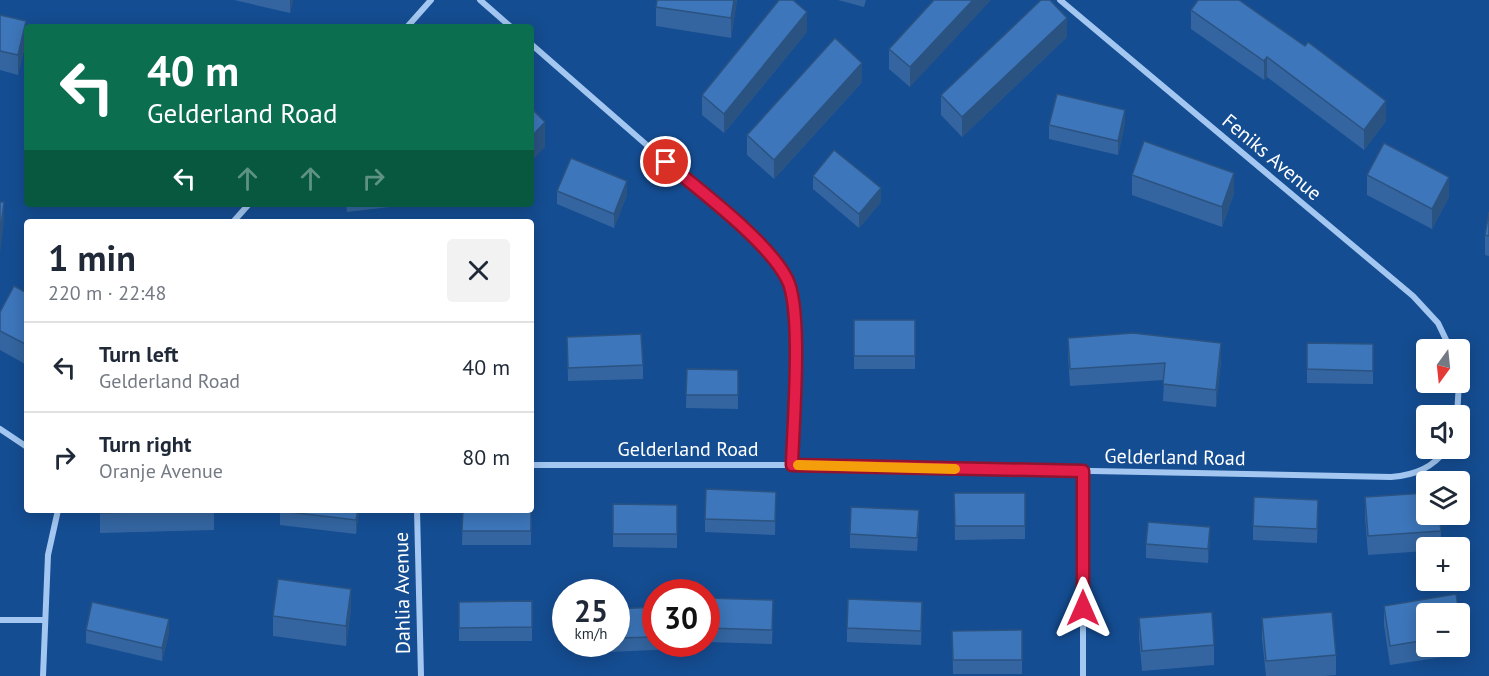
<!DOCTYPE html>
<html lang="en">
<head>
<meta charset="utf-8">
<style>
  :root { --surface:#fff; --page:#f2f2f3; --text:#1f2937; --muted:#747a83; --line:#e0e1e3 }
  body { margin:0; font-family:"PT Sans",sans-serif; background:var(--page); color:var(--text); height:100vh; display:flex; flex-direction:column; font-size:22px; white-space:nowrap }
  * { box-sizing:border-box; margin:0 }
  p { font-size:20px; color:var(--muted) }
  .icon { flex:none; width:33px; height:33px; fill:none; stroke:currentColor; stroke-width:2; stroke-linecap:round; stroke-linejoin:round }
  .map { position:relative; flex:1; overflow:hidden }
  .drawer { position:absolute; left:24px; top:219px; width:510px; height:294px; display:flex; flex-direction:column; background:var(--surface); border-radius:6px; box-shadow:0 3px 15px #0003 }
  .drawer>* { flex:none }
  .banner { position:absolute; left:24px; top:24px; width:510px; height:183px; border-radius:6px; box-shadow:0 3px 15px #0003; background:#0b6e4f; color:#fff; overflow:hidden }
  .needle { width:39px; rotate:195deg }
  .fabs { position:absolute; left:1416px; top:339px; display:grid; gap:12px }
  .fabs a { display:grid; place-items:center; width:54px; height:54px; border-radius:6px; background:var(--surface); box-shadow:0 3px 15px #0003; font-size:30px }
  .speed { position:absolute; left:552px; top:579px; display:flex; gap:12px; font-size:30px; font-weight:700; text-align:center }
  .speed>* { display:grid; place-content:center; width:78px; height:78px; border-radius:50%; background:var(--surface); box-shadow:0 3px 15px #0003; line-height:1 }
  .speed small { font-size:15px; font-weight:400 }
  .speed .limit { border:9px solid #d22; background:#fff; color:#111 }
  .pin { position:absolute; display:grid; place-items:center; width:51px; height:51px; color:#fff; margin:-26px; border:3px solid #fff; border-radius:50%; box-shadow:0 2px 6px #0007 }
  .me { position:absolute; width:66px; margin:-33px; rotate:0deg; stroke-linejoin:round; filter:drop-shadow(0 0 4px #0008) }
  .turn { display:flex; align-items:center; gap:21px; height:126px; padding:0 24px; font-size:27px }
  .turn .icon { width:78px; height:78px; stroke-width:2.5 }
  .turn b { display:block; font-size:42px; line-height:51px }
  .lanes { display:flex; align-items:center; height:57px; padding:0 24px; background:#0003; justify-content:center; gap:30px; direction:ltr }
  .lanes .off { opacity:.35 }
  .round { display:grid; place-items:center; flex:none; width:63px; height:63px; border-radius:6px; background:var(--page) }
  .overview { display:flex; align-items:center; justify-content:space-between; height:102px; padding:0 24px }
  h1 { font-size:36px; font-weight:600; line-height:45px }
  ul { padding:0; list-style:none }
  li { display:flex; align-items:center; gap:18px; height:90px; padding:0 24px; border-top:2px solid var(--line) }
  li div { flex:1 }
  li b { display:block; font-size:22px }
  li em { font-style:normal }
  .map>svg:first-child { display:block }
</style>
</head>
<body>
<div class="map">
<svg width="1489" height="676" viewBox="0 0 1489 676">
  <rect width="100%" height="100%" fill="#154d92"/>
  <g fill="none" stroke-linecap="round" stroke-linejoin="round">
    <!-- street -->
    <g stroke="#a3c7f1" stroke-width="6">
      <polyline points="480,0 511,27"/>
      <polyline points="1060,0 1413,296 1438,323 1451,350"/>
      <polyline points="407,27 431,0"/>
      <polyline points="531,44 767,250 788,281 793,297 792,465"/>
      <polyline points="233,222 249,204"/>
      <polyline points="1457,416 1459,382"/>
      <polyline points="0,429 27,447"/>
      <path d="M531 465H792L1391 477C1416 475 1432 468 1448 448"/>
      <polyline points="1083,471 1083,676"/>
      <polyline points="417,510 421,676"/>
      <polyline points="0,620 45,620"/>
      <polyline points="43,676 48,555 58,510"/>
    </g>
  </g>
  <!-- wall -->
  <g fill="#3465a0">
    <polygon points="234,0 293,0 290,13"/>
    <polygon points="737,0 731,38 656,26 656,7"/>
    <polygon points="838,0 866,0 864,7"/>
    <polygon points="934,0 910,87 889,69 889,49"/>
    <polygon points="1191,10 1386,121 1364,150 1267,77 1264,80 1191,29"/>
    <polygon points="0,15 26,41 18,75 0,70"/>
    <polygon points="807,32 724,133 702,115 702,95"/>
    <polygon points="1067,37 962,137 941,115 941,95"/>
    <polygon points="862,82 774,179 747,155 747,135"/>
    <polygon points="1125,123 1118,155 1049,139 1049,125"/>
    <polygon points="1132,175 1234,193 1222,227 1132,195"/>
    <polygon points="1367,175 1449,197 1432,229 1367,195"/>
    <polygon points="813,176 881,202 859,228 813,189"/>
    <polygon points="557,191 627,195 614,228 557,204"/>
    <polygon points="346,204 398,204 398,206 347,212"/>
    <polygon points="1489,212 1489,256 1485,255 1485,235"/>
    <polygon points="27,293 27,365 0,350 0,312"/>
    <rect x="854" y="320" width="61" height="49"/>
    <polygon points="567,337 643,365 643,379 568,381"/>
    <polygon points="1068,338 1221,360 1216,407 1163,401 1164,380 1070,386 1068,355"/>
    <polygon points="1307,343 1373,344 1373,384 1307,383"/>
    <polygon points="687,369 738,370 738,409 686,408"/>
    <polygon points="776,492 775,535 705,532 705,519"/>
    <polygon points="954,493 1025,493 1025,539 955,540"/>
    <polygon points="1365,497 1441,531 1441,548 1426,548 1426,551 1368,555 1365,517"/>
    <polygon points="613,504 677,505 677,548 613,547"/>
    <polygon points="100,510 214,510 214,530 100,533"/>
    <polygon points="280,510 359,510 356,534 280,525"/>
    <polygon points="463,510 531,510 531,545 462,545"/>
    <polygon points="1318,513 1317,543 1253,540 1253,526"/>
    <polygon points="919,523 917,551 850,548 850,534"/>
    <polygon points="1210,540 1208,563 1146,558 1146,544"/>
    <polygon points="706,598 773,614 772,644 706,642"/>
    <polygon points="532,601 532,641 459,641 459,602"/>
    <polygon points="1384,606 1426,614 1426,646 1460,646 1460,614 1463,634 1463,654 1390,665 1384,625"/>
    <polygon points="656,607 656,644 677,644 677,649 609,652 609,644 616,644 616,609"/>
    <polygon points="351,609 346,646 273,636 273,616"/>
    <polygon points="922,615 921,645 847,642 847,628"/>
    <polygon points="1139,618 1214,645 1214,665 1142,671 1139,637"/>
    <polygon points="1262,618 1336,655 1336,675 1325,676 1266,676 1262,638"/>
    <polygon points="86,630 169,633 162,661 86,643"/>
    <polygon points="1022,630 1022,674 953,674 952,631"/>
  </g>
  <!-- shaded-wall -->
  <g fill="#2b5382">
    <polygon points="290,0 293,0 290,13"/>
    <polygon points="734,0 737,0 731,38 731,18"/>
    <polygon points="973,0 991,0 910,87 910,67"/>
    <polygon points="807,12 807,32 724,133 724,114"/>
    <polygon points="1067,18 1067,37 962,137 962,117"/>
    <polygon points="26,21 26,41 18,75 18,55"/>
    <polygon points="1267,57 1267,77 1264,80 1264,61"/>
    <polygon points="862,63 862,82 774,179 774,160"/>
    <polygon points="1386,101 1386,121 1364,150 1364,130"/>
    <polygon points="1125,110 1125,123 1118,155 1118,141"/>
    <polygon points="545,122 545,147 531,162 531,137"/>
    <polygon points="1234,173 1234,193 1222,227 1222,207"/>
    <polygon points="1449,177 1449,197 1432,229 1432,209"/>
    <polygon points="627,181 627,195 614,228 614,214"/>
    <polygon points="881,188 881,202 859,228 859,214"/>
    <polygon points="4,202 4,222 0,254 0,234"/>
    <polygon points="1221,343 1221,360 1216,407 1216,390"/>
    <polygon points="358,510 359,510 356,534 356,520"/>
    <polygon points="1210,527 1210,540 1208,563 1208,549"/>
    <polygon points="351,589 351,609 346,646 346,626"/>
    <polygon points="169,619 169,633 162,661 162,648"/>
  </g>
  <!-- building -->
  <g fill="#3d76ba" stroke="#2b5382" stroke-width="1.5">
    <polygon points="657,0 734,0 731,18 656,7"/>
    <polygon points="779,0 793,0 807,12 724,114 702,95"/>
    <polygon points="934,0 973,0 910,67 889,49"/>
    <polygon points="1041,0 1050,0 1067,18 962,117 941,95"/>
    <polygon points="1198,0 1239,0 1305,46 1308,42 1386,101 1364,130 1267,57 1264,61 1191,10"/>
    <polygon points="0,15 26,21 18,55 0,51"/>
    <polygon points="835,38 862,63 774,160 747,135"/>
    <polygon points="1057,94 1125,110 1118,141 1049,125"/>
    <polygon points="531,108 545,122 531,137"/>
    <polygon points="1144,141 1234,173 1222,207 1132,175"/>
    <polygon points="1384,143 1449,177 1432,209 1367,175"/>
    <polygon points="834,150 881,188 859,214 813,176"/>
    <polygon points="571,158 627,181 614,214 557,191"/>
    <polygon points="0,202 4,202 0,234"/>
    <polygon points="1489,212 1489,236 1485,235"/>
    <polygon points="14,286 27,293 27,345 0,331 0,312"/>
    <rect x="854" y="320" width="61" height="36"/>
    <polygon points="1133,333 1221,343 1216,390 1163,384 1165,363 1070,369 1068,338"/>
    <polygon points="641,334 643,365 568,368 567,337"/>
    <polygon points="1307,343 1373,344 1373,371 1307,369"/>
    <polygon points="687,369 738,370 738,395 686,395"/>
    <polygon points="706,489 776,492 775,521 705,519"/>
    <polygon points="954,493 1025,493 1025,526 955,526"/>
    <polygon points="1426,493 1426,514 1439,514 1441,531 1368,536 1365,497"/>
    <polygon points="1254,497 1318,500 1317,529 1253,526"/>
    <polygon points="613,504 677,505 677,534 613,534"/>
    <polygon points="851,507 919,510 917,538 850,534"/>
    <polygon points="100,510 214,510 100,513"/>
    <polygon points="280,510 358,510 356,520 280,511"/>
    <polygon points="463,510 531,510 531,531 462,531"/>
    <polygon points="1148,522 1210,527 1208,549 1146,544"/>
    <polygon points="278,579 351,589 346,626 273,616"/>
    <polygon points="1456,594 1459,614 1426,614 1426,640 1390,646 1384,606"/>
    <polygon points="706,598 773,600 772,630 706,628"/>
    <polygon points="848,599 922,602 921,631 847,628"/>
    <polygon points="532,601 532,627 459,628 459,602"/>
    <polygon points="92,602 169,619 162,648 86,630"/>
    <polygon points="656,607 656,637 616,638 616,609"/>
    <polygon points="1212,612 1214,645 1142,651 1139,618"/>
    <polygon points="1332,612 1336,655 1266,661 1262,618"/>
    <polygon points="1460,614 1463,634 1460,635"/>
    <polygon points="1022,630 1022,660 953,660 952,631"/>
  </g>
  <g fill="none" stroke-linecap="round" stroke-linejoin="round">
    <defs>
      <path id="route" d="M666 162C700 191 768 241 787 279 803 309 793 425 792 465L1083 471V608"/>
    </defs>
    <!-- route casing -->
    <use href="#route" stroke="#92132f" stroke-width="15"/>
    <!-- route -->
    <use href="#route" stroke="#e11d48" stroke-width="10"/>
    <!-- slow -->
    <polyline stroke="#f59e0b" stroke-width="10" points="798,465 955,469"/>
  </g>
  <g text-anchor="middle" stroke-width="4.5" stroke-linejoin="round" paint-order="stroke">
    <!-- street labels -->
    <g font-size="20" fill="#fff" stroke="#154d92">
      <text transform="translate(1272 157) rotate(40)" y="7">Feniks Avenue</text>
      <text x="688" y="456">Gelderland Road</text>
      <text transform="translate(1175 457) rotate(1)" y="7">Gelderland Road</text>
      <text transform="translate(402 593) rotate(-91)" y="7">Dahlia Avenue</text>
    </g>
  </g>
</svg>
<div class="fabs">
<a><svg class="needle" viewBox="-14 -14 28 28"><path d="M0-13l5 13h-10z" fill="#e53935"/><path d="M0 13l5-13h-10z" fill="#747a83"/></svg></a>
<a><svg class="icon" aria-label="sound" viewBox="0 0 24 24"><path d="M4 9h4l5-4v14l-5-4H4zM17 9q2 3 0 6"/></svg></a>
<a><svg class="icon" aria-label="layers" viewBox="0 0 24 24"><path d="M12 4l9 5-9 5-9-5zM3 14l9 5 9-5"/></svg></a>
<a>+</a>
<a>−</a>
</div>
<div class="speed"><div>25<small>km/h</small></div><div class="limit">30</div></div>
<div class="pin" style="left:666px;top:162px;background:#d93025"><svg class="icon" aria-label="arrive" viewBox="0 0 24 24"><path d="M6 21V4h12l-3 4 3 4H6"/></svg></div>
<svg class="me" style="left:1083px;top:608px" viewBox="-20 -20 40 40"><path d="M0-17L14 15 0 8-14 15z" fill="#e11d48" stroke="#fff" stroke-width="4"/></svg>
<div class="banner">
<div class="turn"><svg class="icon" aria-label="left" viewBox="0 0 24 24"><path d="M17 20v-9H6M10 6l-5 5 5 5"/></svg><div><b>40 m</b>Gelderland Road</div></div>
<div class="lanes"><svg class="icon" aria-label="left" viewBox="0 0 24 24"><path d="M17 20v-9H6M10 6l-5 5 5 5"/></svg><svg class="icon off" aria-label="ahead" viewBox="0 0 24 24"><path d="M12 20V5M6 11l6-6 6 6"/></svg><svg class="icon off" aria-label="ahead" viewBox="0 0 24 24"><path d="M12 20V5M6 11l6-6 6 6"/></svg><svg class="icon off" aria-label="right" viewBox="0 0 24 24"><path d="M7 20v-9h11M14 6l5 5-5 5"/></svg></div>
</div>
<section class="drawer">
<div class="overview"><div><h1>1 min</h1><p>220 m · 22:48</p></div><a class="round"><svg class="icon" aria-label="close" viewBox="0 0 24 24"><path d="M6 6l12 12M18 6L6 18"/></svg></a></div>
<ul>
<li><svg class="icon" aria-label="left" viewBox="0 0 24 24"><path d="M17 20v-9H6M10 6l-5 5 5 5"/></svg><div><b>Turn left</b><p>Gelderland Road</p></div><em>40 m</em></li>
<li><svg class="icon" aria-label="right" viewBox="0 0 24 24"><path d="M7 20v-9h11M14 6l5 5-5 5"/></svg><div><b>Turn right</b><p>Oranje Avenue</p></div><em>80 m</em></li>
</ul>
</section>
</div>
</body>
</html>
